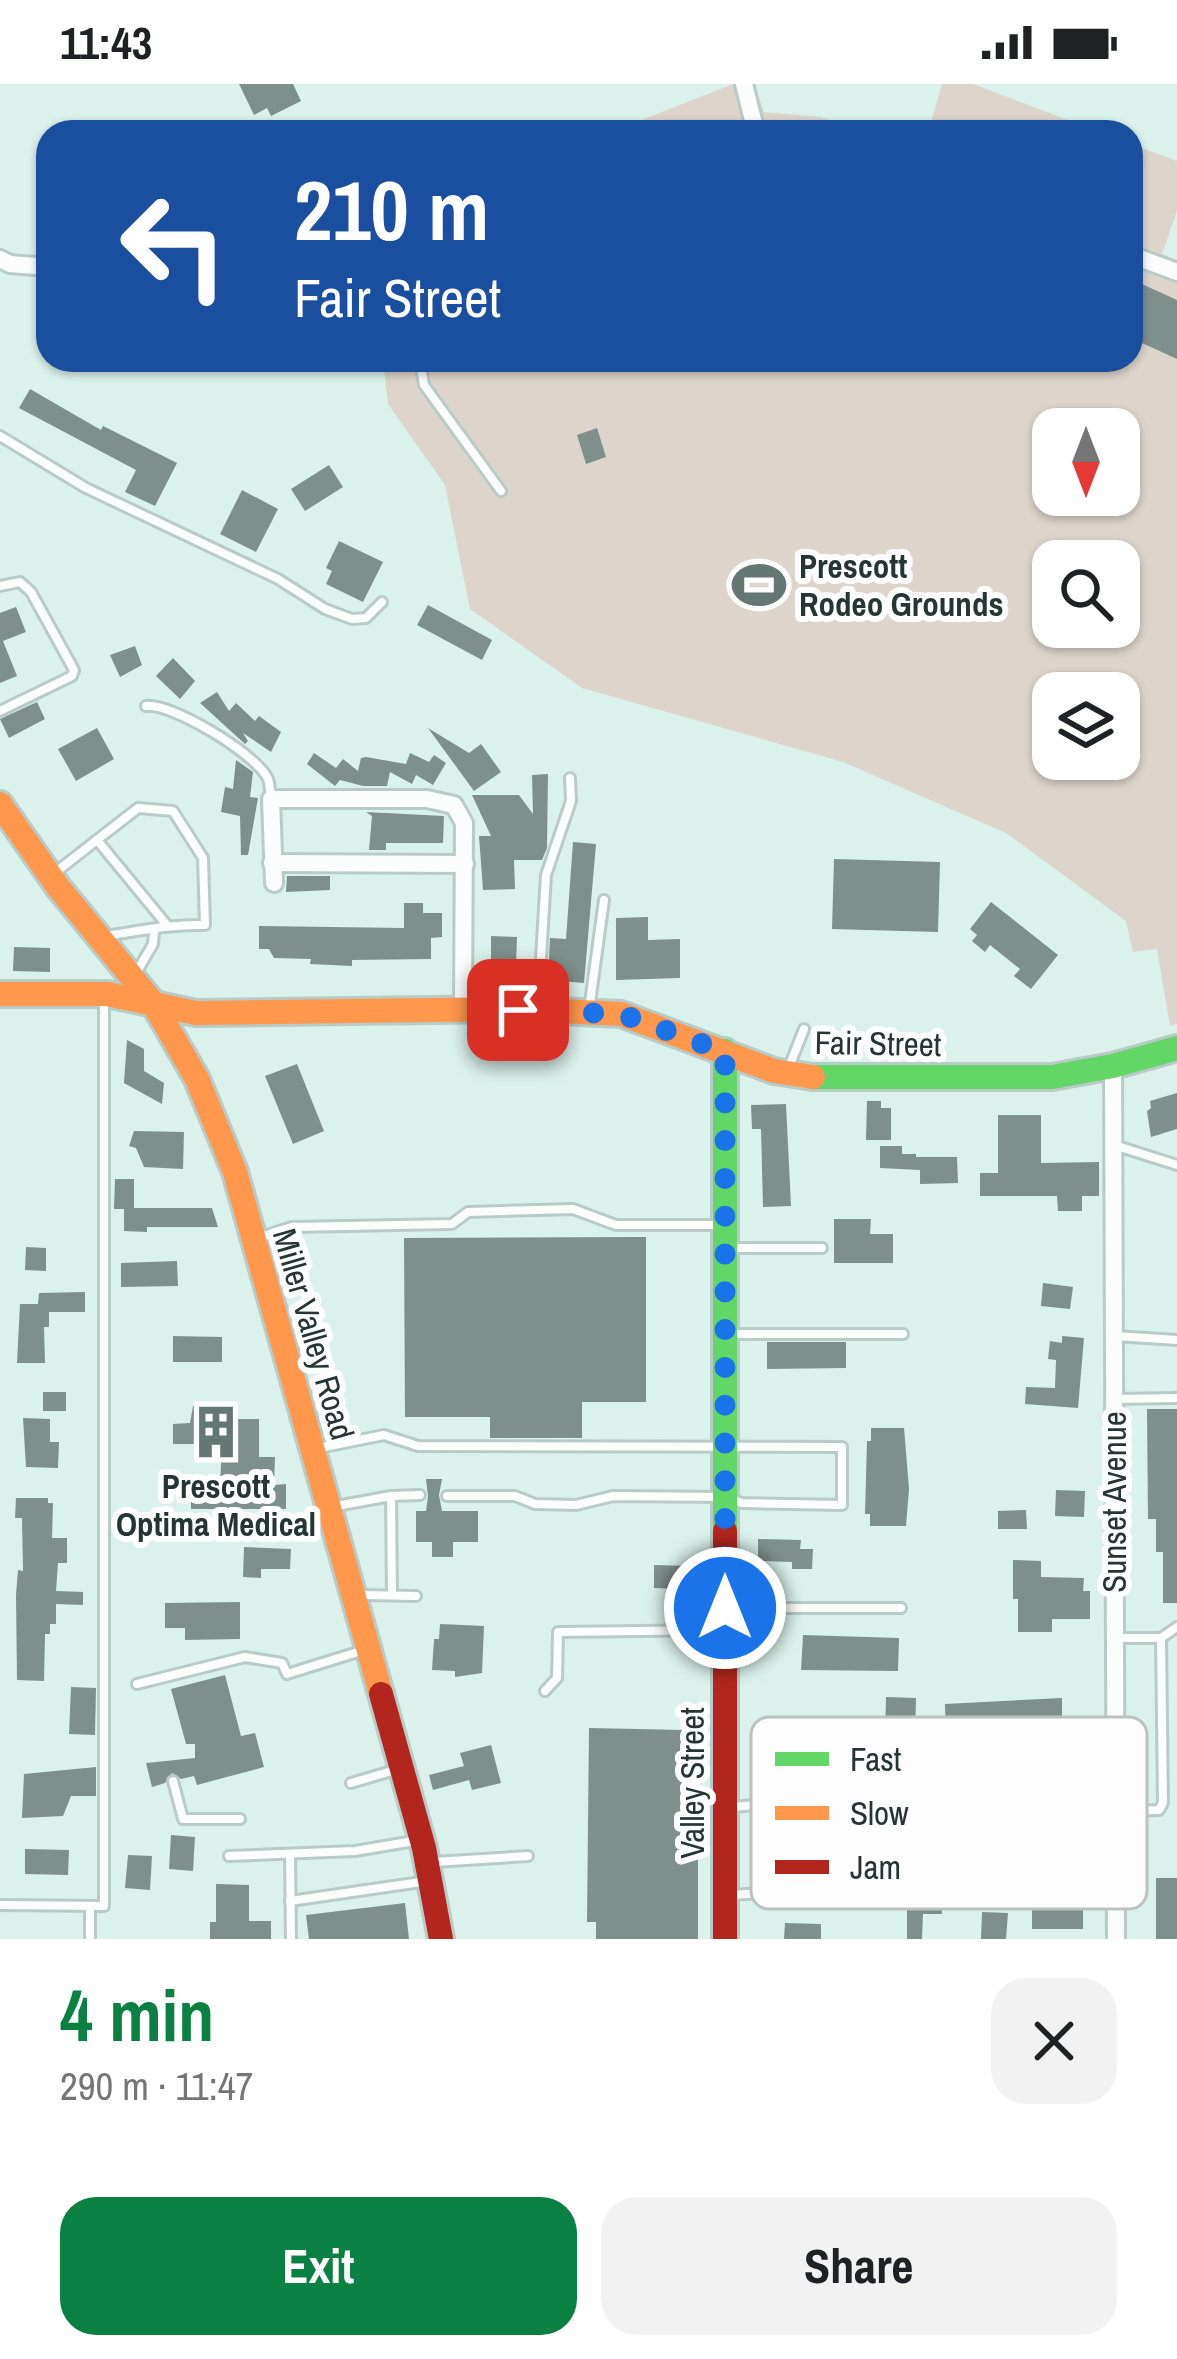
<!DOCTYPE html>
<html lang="en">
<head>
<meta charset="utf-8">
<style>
  :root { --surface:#fff; --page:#f2f2f2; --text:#202124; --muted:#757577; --accent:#0b8043 }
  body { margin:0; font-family:"Archivo Narrow",sans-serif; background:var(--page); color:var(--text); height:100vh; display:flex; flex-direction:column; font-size:45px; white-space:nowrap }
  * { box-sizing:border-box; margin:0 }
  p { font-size:39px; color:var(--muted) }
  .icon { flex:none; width:66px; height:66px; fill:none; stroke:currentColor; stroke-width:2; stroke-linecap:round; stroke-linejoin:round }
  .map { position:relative; height:1855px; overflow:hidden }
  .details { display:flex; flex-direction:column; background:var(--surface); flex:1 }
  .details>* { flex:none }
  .hud { position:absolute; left:36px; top:36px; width:1107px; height:252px; border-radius:36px; box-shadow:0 3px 9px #0004; background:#1a4fa0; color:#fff; overflow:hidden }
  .needle { width:78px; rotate:180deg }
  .tools { position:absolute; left:1032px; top:324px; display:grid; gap:24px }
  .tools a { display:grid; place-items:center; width:108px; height:108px; border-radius:24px; background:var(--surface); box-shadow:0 3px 9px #0004; font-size:60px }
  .pin { position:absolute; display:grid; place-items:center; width:102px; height:102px; color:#fff; margin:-51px; border-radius:24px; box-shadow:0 6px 18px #0006 }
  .me { position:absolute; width:132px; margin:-66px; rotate:0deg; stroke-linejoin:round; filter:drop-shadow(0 0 9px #0008) }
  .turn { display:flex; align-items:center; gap:42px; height:252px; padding:0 60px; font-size:54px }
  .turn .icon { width:156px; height:156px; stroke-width:2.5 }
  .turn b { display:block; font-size:84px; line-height:102px }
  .round { display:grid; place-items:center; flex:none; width:126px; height:126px; border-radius:36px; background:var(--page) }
  .headline { display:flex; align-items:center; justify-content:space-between; height:204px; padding:0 60px }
  h1 { font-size:72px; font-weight:800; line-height:90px; color:var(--accent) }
  .button { display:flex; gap:24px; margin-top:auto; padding:24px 60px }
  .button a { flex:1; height:138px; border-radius:36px; background:var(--accent); color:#fff; font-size:48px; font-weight:800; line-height:138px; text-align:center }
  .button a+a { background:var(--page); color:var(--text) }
  .status { display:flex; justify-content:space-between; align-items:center; height:84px; padding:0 60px; background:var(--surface); direction:ltr }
  .status svg { height:33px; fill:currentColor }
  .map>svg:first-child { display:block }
</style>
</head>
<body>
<div class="status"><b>11:43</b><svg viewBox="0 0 49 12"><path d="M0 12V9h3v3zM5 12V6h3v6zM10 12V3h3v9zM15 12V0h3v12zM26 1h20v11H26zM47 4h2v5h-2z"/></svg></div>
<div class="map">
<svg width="1177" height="1855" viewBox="0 0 1177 1855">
  <rect width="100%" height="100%" fill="#dbf1ec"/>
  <!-- green -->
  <g fill="#ddd5cb" fill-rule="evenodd">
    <polygon points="733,0 754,0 764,28 820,33 874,48 611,48"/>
    <polygon points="942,0 973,0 1100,48 928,48"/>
    <path d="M1131 60 1177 77V127L1162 170 1177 176V940L1170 942 1157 865 1133 868 1126 837 1006 749 843 678 582 604 470 525 445 401 388 320 383 276H1131ZM1053 345H1119V411H1053ZM1053 477H1119V543H1053ZM1053 609H1119V675H1053Z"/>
  </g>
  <!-- building -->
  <g fill="#7f908c">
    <polygon points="239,0 293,0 301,17 271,32 267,24 254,31"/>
    <polygon points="1131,195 1177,216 1177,275 1131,254"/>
    <polygon points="30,305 101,346 103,342 177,379 155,422 125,408 136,386 19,324"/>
    <polygon points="597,344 606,373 586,380 577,351"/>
    <polygon points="329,381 343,403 305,427 291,405"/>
    <polygon points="242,406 278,425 256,468 220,450"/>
    <polygon points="339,457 383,478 363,518 326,500 332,487 326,484"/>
    <polygon points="428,521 492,556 482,576 417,541"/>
    <polygon points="16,523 26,548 3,557 17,592 0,599 0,529"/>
    <polygon points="135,562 142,581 120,593 110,571"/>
    <polygon points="173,574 195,597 180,615 156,592"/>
    <polygon points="217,608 229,627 236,619 255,637 259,632 281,648 271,668 243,649 248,657 245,660 200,619"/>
    <polygon points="37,618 45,635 9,654 0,635"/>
    <polygon points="97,644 114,675 76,697 58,665"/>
    <polygon points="428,644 469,669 481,660 501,688 474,707"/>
    <polygon points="314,669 336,684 343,675 358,687 361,674 366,673 406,680 410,669 429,678 434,671 446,679 433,701 416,691 412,700 390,688 387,702 363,702 340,696 335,702 307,680"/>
    <polygon points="236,676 253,688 250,713 258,714 248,771 241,771 240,732 221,728 225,703 233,705"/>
    <polygon points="548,690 547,764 542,776 514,776 515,805 483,806 479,752 491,752 472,711 519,711 533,730 532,691"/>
    <polygon points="366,728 444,732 443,759 386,759 386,766 369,766 372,732"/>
    <polygon points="573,758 596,760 584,899 548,896 550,854 566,855"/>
    <polygon points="834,775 940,778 938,848 832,845"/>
    <polygon points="287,792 330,792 330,806 286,808"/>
    <polygon points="991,818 1058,871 1031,905 1014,892 1020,885 990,861 985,868 972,857 977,851 970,845"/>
    <polygon points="404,819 423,819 423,829 442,829 442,853 431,854 431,875 352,876 352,882 310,880 311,875 274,874 269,865 259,865 259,842 404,844"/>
    <polygon points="648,833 648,856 680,855 680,894 616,896 616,834"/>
    <polygon points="491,852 517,853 516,883 491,883"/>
    <polygon points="14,863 50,864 50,888 13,887"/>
    <polygon points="127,956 144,965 144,987 164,999 162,1020 124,999"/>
    <polygon points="297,980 324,1047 293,1060 265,992"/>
    <polygon points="1177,1009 1177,1045 1151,1053 1147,1027 1151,1024 1150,1017"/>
    <polygon points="867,1017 881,1017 881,1024 891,1024 891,1056 866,1056"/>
    <polygon points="786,1020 791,1122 763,1123 761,1045 752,1045 751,1021"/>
    <polygon points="998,1031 1041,1031 1041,1079 1099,1078 1099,1112 1082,1112 1082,1127 1058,1127 1057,1112 980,1112 980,1089 998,1089"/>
    <polygon points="134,1047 184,1048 183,1085 144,1083 136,1064 129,1062"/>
    <polygon points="880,1062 902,1062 902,1070 916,1070 916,1073 957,1073 958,1099 920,1100 920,1086 880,1084"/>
    <polygon points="115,1095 134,1095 134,1124 212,1124 218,1143 147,1143 147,1148 124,1147 124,1125 114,1125"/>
    <polygon points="834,1135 871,1135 870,1150 893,1150 893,1179 834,1179"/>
    <polygon points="646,1153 646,1318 582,1318 582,1354 490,1354 490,1333 405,1333 404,1154"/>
    <polygon points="26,1163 46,1164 46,1187 25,1186"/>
    <polygon points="177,1177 178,1202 121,1203 121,1179"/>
    <polygon points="1043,1199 1073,1203 1070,1225 1041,1222"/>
    <polygon points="85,1208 85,1228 49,1228 49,1243 44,1243 45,1279 17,1279 20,1220 38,1220 39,1209"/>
    <polygon points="173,1252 222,1253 222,1278 173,1278"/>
    <polygon points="1062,1252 1084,1254 1078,1324 1025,1320 1026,1303 1055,1304 1056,1276 1048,1275 1050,1257 1062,1259"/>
    <polygon points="767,1258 846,1258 846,1284 767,1285"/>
    <rect x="43" y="1308" width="23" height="19"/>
    <polygon points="193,1322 238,1323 238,1335 259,1335 259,1373 275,1373 274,1401 286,1400 286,1425 191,1425 191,1401 220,1401 222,1360 173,1360 173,1340 190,1339"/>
    <polygon points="1147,1325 1177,1325 1177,1519 1163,1519 1163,1468 1156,1468 1156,1435 1148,1435"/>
    <polygon points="23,1334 50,1335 50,1358 59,1358 58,1384 26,1383"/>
    <polygon points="871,1344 904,1344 909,1405 906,1442 870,1442 870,1430 865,1430 867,1357 871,1357"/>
    <polygon points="426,1395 442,1395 439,1411 442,1427 478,1427 478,1458 453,1458 453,1473 432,1473 432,1458 416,1458 416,1427 426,1427 428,1412"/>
    <polygon points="1056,1406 1085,1407 1084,1433 1055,1432"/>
    <polygon points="16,1414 48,1414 48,1419 53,1419 52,1454 67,1454 67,1479 58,1479 56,1507 83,1508 83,1521 56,1520 56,1540 50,1540 50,1550 45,1550 44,1597 17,1596 16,1511 18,1486 23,1487 22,1434 15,1434"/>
    <polygon points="1026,1426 1027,1445 998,1445 998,1427"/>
    <polygon points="758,1455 801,1456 800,1465 813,1465 812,1485 792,1485 792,1478 758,1477"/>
    <polygon points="244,1463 291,1465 290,1485 261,1485 261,1494 243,1493"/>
    <polygon points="1013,1476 1041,1477 1041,1493 1084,1494 1083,1507 1090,1507 1090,1535 1052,1535 1052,1548 1018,1548 1018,1515 1013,1515"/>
    <polygon points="654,1481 689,1482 689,1498 682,1498 682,1505 654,1504"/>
    <polygon points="240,1518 240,1555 185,1556 185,1544 165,1544 165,1519"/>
    <polygon points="440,1540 484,1542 482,1589 455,1593 455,1587 432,1586 434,1555 439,1555"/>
    <polygon points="803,1551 899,1554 898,1587 801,1586"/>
    <polygon points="225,1591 241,1652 255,1649 264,1683 197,1701 194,1692 181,1695 172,1689 165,1699 152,1703 146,1679 195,1674 195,1660 186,1660 171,1605"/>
    <polygon points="71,1603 96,1604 95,1651 69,1650"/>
    <polygon points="886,1613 916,1614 915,1655 946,1655 945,1620 1062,1614 1062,1655 1083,1655 1083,1701 937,1701 936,1678 907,1677 913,1813 941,1813 942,1830 923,1830 922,1855 907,1855 907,1823 880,1823 880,1752 836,1753 836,1758 769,1758 768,1725 772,1723 808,1723 808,1715 835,1715 835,1725 877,1724 876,1681 835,1680 835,1662 877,1663 878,1651 885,1651"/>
    <polygon points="589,1644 685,1646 684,1704 698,1704 698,1855 596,1855 596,1838 587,1838"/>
    <polygon points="491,1661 501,1699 472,1706 469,1696 433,1706 429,1691 464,1682 460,1669"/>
    <polygon points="96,1683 96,1712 71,1712 63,1732 22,1734 24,1690"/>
    <polygon points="171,1751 195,1753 193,1787 169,1785"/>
    <polygon points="25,1765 69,1766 68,1791 25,1790"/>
    <polygon points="128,1771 152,1772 150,1806 125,1804"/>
    <rect x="1156" y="1794" width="21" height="61"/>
    <polygon points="216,1800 249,1801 249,1837 271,1837 271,1855 210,1855 210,1838 216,1838"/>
    <polygon points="405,1819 409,1855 309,1855 306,1831"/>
    <rect x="1032" y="1819" width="51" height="26"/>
    <polygon points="982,1828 1008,1829 1006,1855 981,1855"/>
    <polygon points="785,1839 821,1840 821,1855 784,1855"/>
  </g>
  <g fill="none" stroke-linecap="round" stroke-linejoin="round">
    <defs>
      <g id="lane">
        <polyline points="420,276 424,301 501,407"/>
        <polyline points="0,352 86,404 278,495 325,525 352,535 366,534 382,518"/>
        <polyline points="0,502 20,498 31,508 74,586 72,592 0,627"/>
        <path d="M146 622C170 618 257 670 268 695 270 701 270 707 271 714"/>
        <polyline points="97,756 166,840"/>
        <path d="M52 791 138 724 173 727 203 774 205 841C170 840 140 847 105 852"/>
        <polyline points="136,889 153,860 154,847"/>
        <polyline points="538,924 546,791 571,717 570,694"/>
        <polyline points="589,926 604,816"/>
        <polyline points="789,983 804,945"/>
        <polyline points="1114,1061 1177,1081"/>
        <polyline points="261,1153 292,1143 452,1140 468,1128 573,1125 616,1141 718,1141"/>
        <polyline points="727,1164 822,1164"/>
        <polyline points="727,1250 903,1250"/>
        <polyline points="1115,1252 1177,1256"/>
        <polyline points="1115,1315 1177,1314"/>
        <polyline points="319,1364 384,1351 418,1362 842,1363 842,1421 742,1419 725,1413 613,1412 576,1421 535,1420 515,1412 447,1412"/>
        <polyline points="391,1412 420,1411"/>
        <polyline points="331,1423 391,1412 392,1511"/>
        <polyline points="361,1511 416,1512"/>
        <polyline points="727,1524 901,1524"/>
        <polyline points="1116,1554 1161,1554 1177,1543"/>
        <polyline points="137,1600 245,1573 282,1579 287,1590 361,1567"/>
        <polyline points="545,1607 557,1594 558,1548 720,1546"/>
        <polyline points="173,1697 183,1735 240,1735"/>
        <polyline points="351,1699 395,1686"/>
        <polyline points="958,1718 1114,1717"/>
        <polyline points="732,1723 756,1721 809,1698 867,1697"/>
        <polyline points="1117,1727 1159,1726 1163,1719 1161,1554"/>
        <polyline points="290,1770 291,1855"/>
        <polyline points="229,1772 355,1767 420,1756"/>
        <polyline points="434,1778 528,1772"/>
        <polyline points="732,1811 789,1807 846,1786"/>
        <polyline points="290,1817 428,1797"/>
        <polyline points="0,1821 104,1822 104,913"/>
        <polyline points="90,1822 90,1855"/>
      </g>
      <g id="street">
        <polyline points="744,0 756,48"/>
        <polyline points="1131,171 1177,188"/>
        <polyline points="0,175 10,180 48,183"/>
        <polyline points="272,779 465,780"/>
        <polyline points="274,799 271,715 427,715 454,721 464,739 463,925"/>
        <polyline points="1113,982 1116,1855"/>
      </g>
      <g id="fast">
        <polyline points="725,967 725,1447"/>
        <polyline points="813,993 1052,993 1113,982 1177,964"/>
      </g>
      <g id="slow">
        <polyline points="0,720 58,803 153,919 197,995 235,1088 381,1610"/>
        <polyline points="0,910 107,910 196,929 518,925 621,930 774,987 813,993"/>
      </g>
      <g id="jam">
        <polyline points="725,1447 725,1855"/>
        <polyline points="381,1610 424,1764 441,1855"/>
      </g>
    </defs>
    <!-- lane casing -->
    <use href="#lane" stroke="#b9cbc7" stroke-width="14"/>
    <!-- street casing -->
    <use href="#street" stroke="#b9cbc7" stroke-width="22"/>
    <!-- fast casing -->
    <use href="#fast" stroke="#b9cbc7" stroke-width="30"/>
    <!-- slow casing -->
    <use href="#slow" stroke="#b9cbc7" stroke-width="30"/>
    <!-- jam casing -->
    <use href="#jam" stroke="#b9cbc7" stroke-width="30"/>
    <!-- lane -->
    <use href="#lane" stroke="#fafdfc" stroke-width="8"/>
    <!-- street -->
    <use href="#street" stroke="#fafdfc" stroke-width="16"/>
    <!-- fast -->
    <use href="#fast" stroke="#63d668" stroke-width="24"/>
    <!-- slow -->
    <use href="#slow" stroke="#ff974d" stroke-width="24"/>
    <!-- jam -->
    <use href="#jam" stroke="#b3261e" stroke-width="24"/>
  </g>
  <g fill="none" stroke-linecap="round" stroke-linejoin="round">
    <!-- route -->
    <polyline stroke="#1a73e8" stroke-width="21" stroke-dasharray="0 37.8" points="518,926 621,930 725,968 725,1524"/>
  </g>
  <!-- icons -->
  <defs>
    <symbol id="stadium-bare" viewBox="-9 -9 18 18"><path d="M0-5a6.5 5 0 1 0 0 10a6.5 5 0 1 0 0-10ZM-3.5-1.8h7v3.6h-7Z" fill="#647773" stroke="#fdfdfd" stroke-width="2.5" paint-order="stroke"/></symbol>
    <symbol id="building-bare" viewBox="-9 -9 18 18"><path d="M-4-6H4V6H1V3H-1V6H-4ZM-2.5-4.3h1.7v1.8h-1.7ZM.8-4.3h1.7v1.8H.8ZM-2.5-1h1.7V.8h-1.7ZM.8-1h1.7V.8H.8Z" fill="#647773" stroke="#fdfdfd" stroke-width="2.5" paint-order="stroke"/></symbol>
  </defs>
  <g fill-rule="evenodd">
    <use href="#stadium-bare" x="721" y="463" width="76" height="76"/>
    <use href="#building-bare" x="178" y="1310" width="76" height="76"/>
  </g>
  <g text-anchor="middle" stroke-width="12" stroke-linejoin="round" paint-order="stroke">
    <!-- poi labels -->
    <g font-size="33" font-weight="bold" fill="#243532" stroke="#fdfdfd" text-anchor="start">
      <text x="799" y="494">Prescott<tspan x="799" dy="38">Rodeo Grounds</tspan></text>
      <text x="216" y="1414" text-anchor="middle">Prescott<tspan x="216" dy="38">Optima Medical</tspan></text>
    </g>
    <!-- street labels -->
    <g font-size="33" fill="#243532" stroke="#fdfdfd">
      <text transform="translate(878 959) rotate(1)" y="12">Fair Street</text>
      <text transform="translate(314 1250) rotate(74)" y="12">Miller Valley Road</text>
      <text transform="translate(1114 1418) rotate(-90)" y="12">Sunset Avenue</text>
      <text transform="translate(692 1699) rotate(-90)" y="12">Valley Street</text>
    </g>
  </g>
  <!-- legend -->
  <rect x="751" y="1633" width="396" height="192" rx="18" fill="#fdfdfd" stroke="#bcc1c0" stroke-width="3"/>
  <rect x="775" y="1668" width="54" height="14" fill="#63d668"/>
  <rect x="775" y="1722" width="54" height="14" fill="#ff974d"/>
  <rect x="775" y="1776" width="54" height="14" fill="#b3261e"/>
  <g font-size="33" fill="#243532">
    <text x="850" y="1687">Fast</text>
    <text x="850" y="1741">Slow</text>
    <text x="850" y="1795">Jam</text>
  </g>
</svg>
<div class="tools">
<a><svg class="needle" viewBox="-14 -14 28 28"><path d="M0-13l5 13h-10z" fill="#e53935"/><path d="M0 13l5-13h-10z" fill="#757577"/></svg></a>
<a><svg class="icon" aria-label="search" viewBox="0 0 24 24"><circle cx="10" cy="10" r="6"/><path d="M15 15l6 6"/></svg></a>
<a><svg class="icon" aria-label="layers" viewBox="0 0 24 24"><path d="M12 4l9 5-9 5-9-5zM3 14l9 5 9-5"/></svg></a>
</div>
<div class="pin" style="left:518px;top:926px;background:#d93025"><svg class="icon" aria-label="arrive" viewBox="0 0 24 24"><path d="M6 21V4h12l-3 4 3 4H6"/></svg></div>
<svg class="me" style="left:725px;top:1524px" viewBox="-20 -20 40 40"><circle r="17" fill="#1a73e8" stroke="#fff" stroke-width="3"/><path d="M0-11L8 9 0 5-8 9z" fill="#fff"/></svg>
<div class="hud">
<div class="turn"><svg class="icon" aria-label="left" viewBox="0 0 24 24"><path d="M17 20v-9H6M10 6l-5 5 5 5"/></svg><div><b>210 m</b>Fair Street</div></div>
</div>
</div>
<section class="details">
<div class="headline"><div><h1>4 min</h1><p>290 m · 11:47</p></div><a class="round"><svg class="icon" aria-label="close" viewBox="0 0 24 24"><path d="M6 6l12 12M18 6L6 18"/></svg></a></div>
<div class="button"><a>Exit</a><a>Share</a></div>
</section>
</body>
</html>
